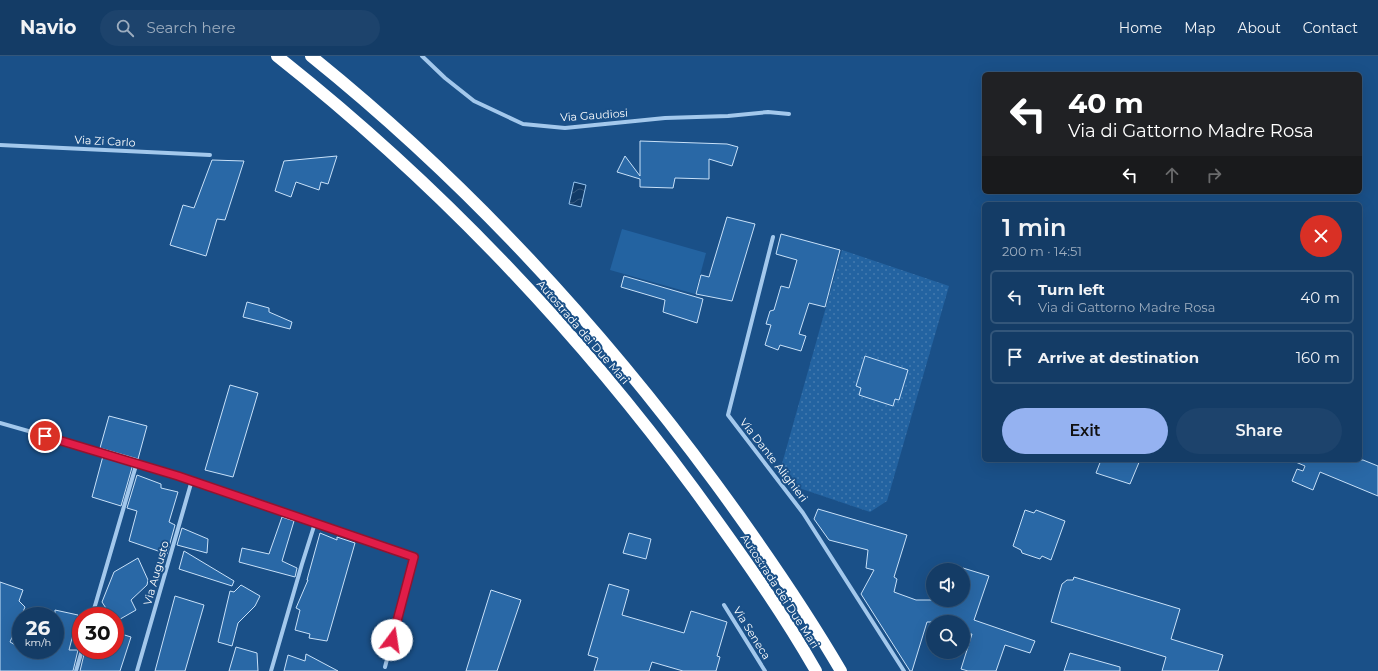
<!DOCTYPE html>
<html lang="en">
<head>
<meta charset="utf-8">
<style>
  :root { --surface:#143c66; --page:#1d436c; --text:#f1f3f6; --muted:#9dadbf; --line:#33567a; --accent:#95b2f1 }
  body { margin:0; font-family:Montserrat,sans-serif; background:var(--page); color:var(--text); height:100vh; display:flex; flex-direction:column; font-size:15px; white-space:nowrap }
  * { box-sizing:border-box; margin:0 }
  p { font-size:13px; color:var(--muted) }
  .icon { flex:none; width:22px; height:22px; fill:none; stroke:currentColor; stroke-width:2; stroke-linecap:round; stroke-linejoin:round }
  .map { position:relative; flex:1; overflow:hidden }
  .drawer { position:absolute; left:982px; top:146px; width:380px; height:260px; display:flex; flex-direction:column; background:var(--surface); border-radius:6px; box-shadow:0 4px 16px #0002,0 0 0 1px var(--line) }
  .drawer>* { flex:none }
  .top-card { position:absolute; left:982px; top:16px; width:380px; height:122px; border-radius:6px; box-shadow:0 4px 16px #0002,0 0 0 1px var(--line); background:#202124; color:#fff; overflow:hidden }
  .controls { position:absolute; left:926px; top:507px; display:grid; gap:8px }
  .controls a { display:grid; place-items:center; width:44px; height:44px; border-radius:50%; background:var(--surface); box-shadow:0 4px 16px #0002,0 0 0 1px var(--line); font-size:20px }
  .speed { position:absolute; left:12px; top:551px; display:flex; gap:8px; font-size:20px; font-weight:700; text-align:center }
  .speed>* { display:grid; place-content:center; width:52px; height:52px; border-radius:50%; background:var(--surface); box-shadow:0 4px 16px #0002,0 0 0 1px var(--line); line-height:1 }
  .speed small { font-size:10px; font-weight:400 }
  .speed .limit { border:6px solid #d22; background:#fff; color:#111 }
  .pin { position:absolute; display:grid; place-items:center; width:34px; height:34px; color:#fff; margin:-17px; border:2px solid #fff; border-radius:50%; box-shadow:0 1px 4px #0007 }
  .me { position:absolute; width:44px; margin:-22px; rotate:14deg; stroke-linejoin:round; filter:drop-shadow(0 0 3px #0008) }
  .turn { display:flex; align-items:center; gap:14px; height:84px; padding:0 20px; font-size:18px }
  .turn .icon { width:52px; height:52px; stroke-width:2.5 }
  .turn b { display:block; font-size:28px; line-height:34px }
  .lanes { display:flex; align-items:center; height:38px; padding:0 20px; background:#0003; justify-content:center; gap:20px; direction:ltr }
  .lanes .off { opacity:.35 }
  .round { display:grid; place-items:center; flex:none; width:42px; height:42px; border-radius:21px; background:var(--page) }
  .head { display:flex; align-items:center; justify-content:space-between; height:68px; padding:0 20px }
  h1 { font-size:24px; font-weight:600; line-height:30px }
  .button { display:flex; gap:8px; margin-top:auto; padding:8px 20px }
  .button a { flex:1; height:46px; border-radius:24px; background:var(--accent); color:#111; font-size:16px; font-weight:600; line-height:46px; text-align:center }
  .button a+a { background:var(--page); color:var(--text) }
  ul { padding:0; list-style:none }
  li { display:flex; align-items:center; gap:12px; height:54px; margin:0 8px 6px; padding:0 12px; border:2px solid var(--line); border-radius:6px }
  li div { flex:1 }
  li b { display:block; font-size:15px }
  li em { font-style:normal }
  header { display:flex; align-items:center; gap:24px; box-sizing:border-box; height:56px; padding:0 20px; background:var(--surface); border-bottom:1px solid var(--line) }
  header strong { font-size:19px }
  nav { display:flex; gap:22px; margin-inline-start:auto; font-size:14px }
  .search { width:280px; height:36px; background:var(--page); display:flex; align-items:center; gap:10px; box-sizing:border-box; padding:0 14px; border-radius:22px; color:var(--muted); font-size:15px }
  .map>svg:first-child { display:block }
</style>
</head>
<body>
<header>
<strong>Navio</strong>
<div class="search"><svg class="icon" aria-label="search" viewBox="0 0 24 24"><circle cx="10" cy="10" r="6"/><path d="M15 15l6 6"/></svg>Search here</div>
<nav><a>Home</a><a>Map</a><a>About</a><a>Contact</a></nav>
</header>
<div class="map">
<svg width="1378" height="615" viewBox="0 0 1378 615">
  <defs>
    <pattern id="garden-dots" width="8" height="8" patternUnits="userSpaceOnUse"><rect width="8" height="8" fill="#2363a1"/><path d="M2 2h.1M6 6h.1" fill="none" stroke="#447aaf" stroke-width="1.8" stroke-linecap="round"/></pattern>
    <pattern id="water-waves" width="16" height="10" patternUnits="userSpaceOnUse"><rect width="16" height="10" fill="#113a66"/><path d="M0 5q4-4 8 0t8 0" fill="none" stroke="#35587d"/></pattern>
  </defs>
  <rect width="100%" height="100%" fill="#1a5088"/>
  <!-- park -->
  <polygon fill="#2363a1" points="622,173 706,197 695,238 610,214"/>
  <!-- garden -->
  <polygon fill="url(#garden-dots)" points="842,194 949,230 887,445 870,456 793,430 780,415"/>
  <!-- water -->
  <polygon fill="url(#water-waves)" stroke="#96c4ef" points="574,126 586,129 581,151 569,148"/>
  <!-- building -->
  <g fill="#2968a6" stroke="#c8e1f9">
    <polygon points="640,85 727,88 738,91 732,110 709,103 709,123 675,122 673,132 640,131 640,123 617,116 625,100 640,120"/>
    <polygon points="337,100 328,128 321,126 319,134 296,126 291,141 275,135 284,105"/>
    <polygon points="212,104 244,105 225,164 217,163 206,200 170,189 183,149 194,152"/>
    <polygon points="727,161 755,168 732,245 696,238 701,219 709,221"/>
    <polygon points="781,178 840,194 825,251 809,247 799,278 806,280 801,295 780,289 778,294 765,289 771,269 766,268 770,255 774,254 781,230 789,232 797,204 776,198"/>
    <polygon points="624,220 703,243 697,267 663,256 665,244 621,231"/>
    <polygon points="247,246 269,252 269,256 292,266 290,273 243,261"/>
    <polygon points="865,300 908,314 899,344 895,343 893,350 859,339 861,332 856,330"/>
    <polygon points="230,329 258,337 233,421 205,414"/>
    <polygon points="109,360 147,370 138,403 100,392"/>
    <polygon points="103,400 133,408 121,450 92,441"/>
    <polygon points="1101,404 1140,404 1130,428 1096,417"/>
    <polygon points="1291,404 1363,404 1378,410 1378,440 1320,416 1313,434 1292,425 1297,413 1303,415 1305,410"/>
    <polygon points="137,419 161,428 161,432 178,436 169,466 175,469 167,498 129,485 137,455 127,452"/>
    <polygon points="818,453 907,479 894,521 897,523 894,536 916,544 963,544 963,512 989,520 974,564 1035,585 1030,597 1005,589 996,615 968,615 961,613 972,578 970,578 965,591 963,590 963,566 927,566 912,615 910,615 861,538 874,514 866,512 868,494 829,484 814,463"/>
    <polygon points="1025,454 1034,457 1036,454 1065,465 1051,504 1042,500 1040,503 1022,497 1021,494 1013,490"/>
    <polygon points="282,461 294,465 282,505 297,512 295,521 239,506 242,492 269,498"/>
    <polygon points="182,472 208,483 207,497 177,489"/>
    <polygon points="320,477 337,484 337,481 355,487 327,585 309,582 310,578 295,574 300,554 296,552 308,524 307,524"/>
    <polygon points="629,477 651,483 646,503 623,497"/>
    <polygon points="184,495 234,525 232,530 179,513"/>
    <polygon points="138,502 148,524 147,529 131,544 136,554 115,566 115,560 111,560 102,546 114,516"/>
    <polygon points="1074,521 1180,553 1171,583 1223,599 1218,615 1162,615 1166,601 1051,566 1062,528 1067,524 1073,524"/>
    <polygon points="0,526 23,534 19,545 25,551 10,586 21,592 21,594 55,594 55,554 78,559 69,594 78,594 73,615 0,615"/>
    <polygon points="609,528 629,534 622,559 684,577 691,555 727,566 717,600 720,601 716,615 683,615 652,606 649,615 594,615 598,602 588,599"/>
    <polygon points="241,529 260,540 255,550 238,567 232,590 218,586 230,535 234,536"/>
    <polygon points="491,534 521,544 497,615 466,615"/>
    <polygon points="175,540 204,549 185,615 155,615"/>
    <polygon points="115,576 131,581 120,615 80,615 85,594 115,594"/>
    <polygon points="236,591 257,597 258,615 229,615"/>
    <polygon points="1070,597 1120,611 1120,615 1064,615"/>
    <polygon points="306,598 338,615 284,615 288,599 305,605"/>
  </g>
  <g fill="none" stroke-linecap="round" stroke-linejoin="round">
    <!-- minor -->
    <g stroke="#a3c8ec" stroke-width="4">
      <polyline points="422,0 445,22 474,45 523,68 565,72 665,62 728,60 768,56 789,58"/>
      <polyline points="0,89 210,99"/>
      <polyline points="773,181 728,359 803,457 904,615"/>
      <polyline points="0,367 137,406 414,501 385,611"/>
      <polyline points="724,549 765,615"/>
      <polyline points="92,560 137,406"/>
      <polyline points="76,615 82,594"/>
      <polyline points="137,615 192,424"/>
      <polyline points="271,615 302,508 315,467"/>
    </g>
    <!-- motorway -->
    <g stroke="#fff" stroke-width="12">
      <path d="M277 0C435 125 575 272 694 433 737 492 780 552 816 615"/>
      <path d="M311 0C465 124 599 269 716 428 760 488 803 550 841 615"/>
    </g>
  </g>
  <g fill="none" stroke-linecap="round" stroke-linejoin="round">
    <defs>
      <polyline id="route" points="45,380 178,420 414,501 392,584"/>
    </defs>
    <!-- route casing -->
    <use href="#route" stroke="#92132f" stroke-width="10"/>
    <!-- route -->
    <use href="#route" stroke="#e11d48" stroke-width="7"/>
  </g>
  <g text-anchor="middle" stroke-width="4" stroke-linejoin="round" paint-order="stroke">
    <!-- street labels -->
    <g font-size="11" fill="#fff" stroke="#1a5088">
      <text transform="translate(594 59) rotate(-4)" y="4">Via Gaudiosi</text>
      <text transform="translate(105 85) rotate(3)" y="4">Via Zi Carlo</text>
      <text transform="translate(583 276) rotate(49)" y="4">Autostrada dei Due Mari</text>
      <text transform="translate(774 404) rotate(52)" y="4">Via Dante Alighieri</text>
      <text transform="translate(156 517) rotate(-74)" y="4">Via Augusto</text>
      <text transform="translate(780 535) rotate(57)" y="4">Autostrada dei Due Mari</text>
      <text transform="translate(752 577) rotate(58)" y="4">Via Seneca</text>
    </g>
  </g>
</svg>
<div class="controls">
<a><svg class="icon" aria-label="sound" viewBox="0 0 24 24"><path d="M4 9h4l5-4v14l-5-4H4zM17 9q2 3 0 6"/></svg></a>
<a><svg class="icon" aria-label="search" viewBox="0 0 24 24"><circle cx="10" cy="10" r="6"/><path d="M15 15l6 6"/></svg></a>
</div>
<div class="speed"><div>26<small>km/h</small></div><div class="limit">30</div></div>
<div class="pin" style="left:45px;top:380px;background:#d93025"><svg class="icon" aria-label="arrive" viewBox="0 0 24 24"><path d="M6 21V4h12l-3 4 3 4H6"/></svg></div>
<svg class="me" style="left:392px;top:584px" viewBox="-20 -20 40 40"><circle r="19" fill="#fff"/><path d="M0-13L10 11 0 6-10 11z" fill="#e11d48"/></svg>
<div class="top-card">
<div class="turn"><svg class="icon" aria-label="left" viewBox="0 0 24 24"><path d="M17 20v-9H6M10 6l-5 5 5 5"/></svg><div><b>40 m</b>Via di Gattorno Madre Rosa</div></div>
<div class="lanes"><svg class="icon" aria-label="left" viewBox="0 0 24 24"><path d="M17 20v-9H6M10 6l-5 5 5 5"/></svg><svg class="icon off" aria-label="ahead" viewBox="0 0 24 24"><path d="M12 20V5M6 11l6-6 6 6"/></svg><svg class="icon off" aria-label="right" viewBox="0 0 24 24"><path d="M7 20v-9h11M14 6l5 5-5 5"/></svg></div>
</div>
<section class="drawer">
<div class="head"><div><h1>1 min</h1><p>200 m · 14:51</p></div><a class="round" style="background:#d93025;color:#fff"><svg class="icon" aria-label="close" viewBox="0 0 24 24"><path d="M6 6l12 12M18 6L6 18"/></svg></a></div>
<ul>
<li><svg class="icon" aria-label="left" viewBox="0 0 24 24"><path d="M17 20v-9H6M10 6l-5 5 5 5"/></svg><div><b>Turn left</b><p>Via di Gattorno Madre Rosa</p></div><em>40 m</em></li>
<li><svg class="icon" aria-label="arrive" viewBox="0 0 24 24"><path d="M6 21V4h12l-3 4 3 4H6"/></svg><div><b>Arrive at destination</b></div><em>160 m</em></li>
</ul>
<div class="button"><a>Exit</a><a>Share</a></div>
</section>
</div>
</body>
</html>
